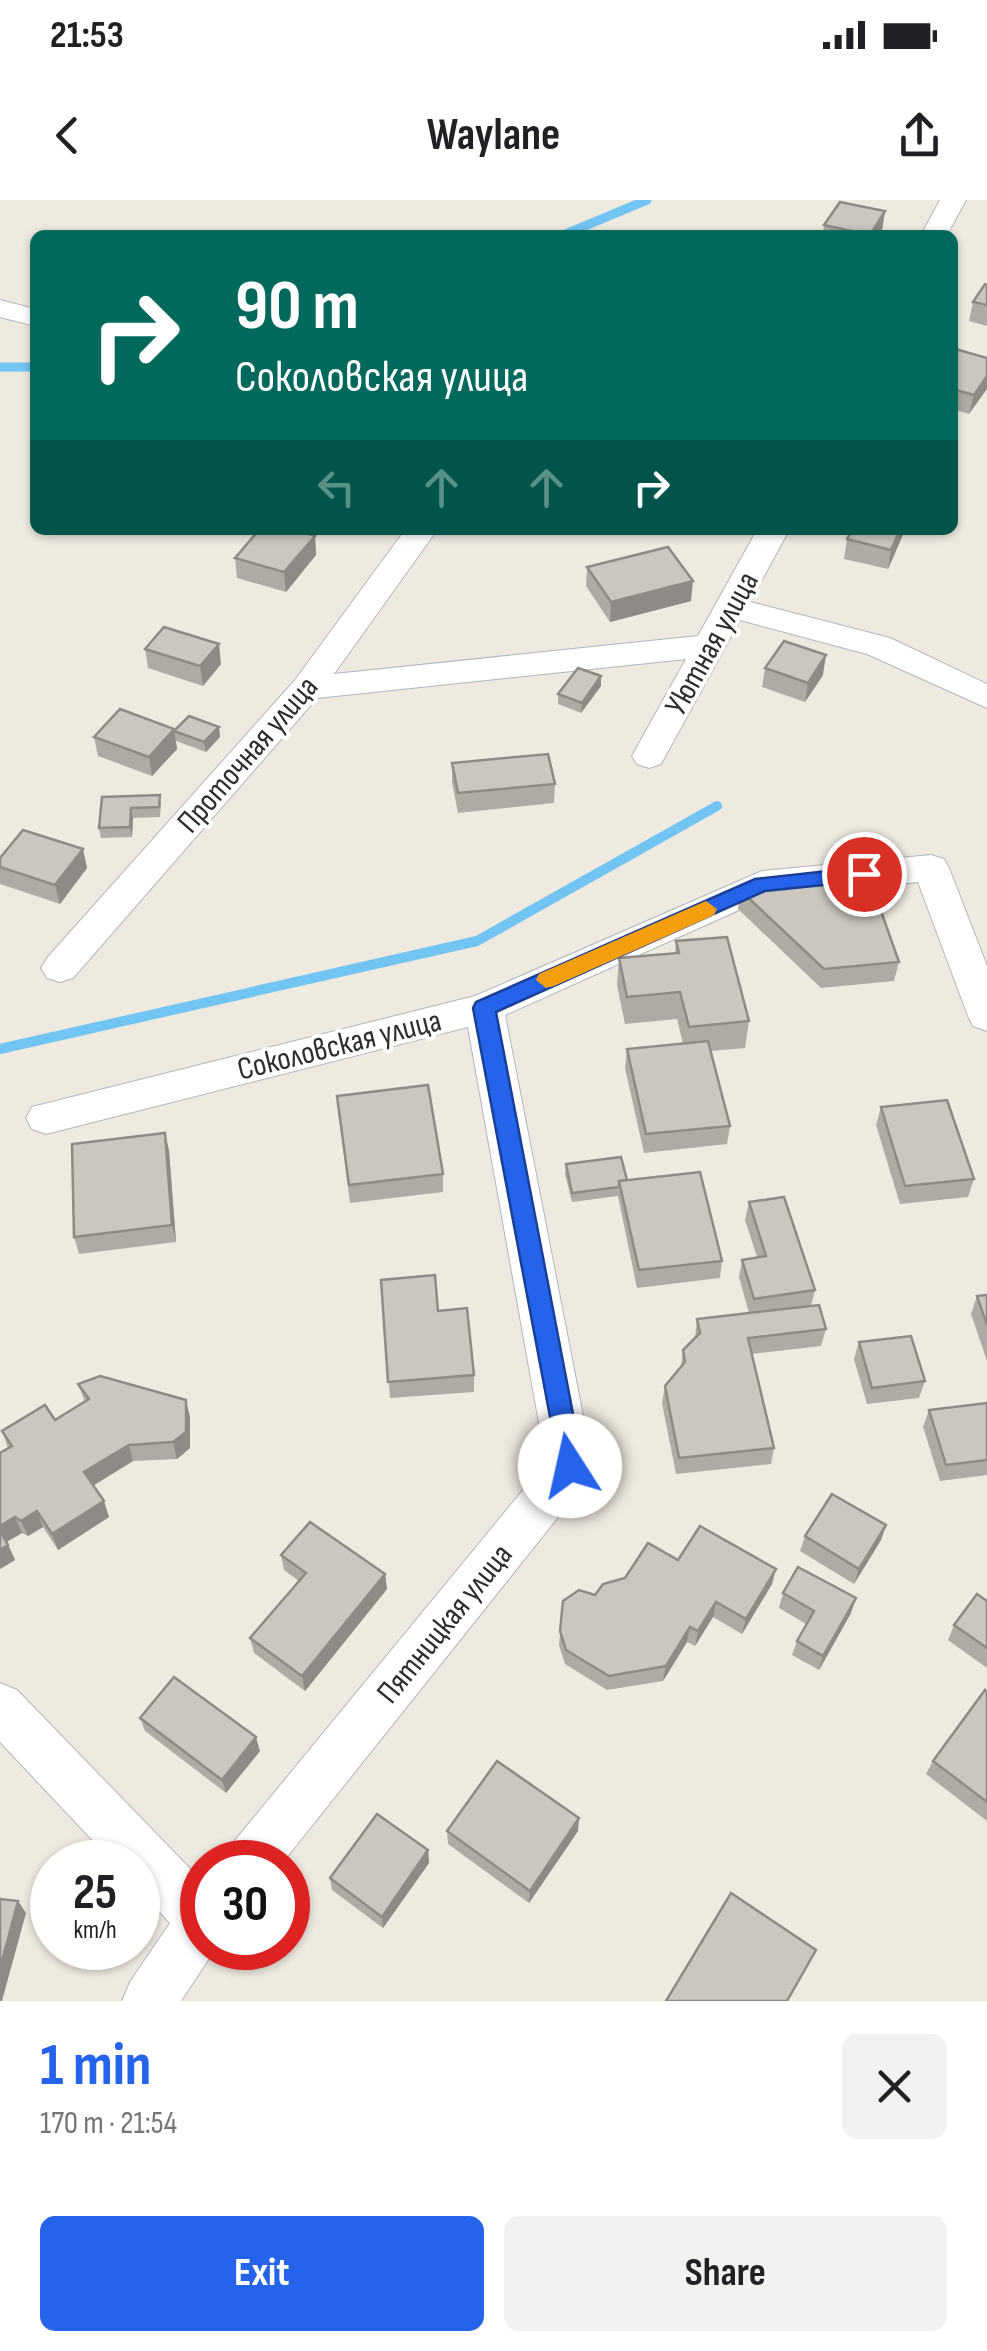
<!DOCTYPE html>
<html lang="en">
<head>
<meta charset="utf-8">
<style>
  :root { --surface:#fff; --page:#f2f2f2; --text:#202124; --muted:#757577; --accent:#2563eb }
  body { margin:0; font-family:"Sofia Sans Condensed",sans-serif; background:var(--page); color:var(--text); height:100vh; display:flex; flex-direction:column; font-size:38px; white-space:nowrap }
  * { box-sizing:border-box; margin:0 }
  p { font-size:32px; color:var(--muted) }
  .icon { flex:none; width:55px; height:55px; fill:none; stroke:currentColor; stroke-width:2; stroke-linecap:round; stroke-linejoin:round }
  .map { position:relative; height:1801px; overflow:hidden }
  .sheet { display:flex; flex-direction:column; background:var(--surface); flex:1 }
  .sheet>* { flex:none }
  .banner { position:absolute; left:30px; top:30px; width:928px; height:305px; border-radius:15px; box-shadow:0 2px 8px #0004; background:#00695c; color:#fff; overflow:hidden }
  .speed { position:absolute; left:30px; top:1640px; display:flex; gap:20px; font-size:50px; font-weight:700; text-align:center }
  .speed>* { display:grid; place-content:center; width:130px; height:130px; border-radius:50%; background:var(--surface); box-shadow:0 2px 8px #0004; line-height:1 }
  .speed small { font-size:25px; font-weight:400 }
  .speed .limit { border:15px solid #d22; background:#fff; color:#111 }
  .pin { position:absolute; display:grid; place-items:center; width:85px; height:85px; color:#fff; margin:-42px; border:5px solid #fff; border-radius:50%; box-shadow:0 2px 10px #0007 }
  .me { position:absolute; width:110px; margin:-55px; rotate:350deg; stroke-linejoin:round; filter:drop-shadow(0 0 8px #0008) }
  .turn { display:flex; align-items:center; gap:35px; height:210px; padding:0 40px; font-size:45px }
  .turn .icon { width:130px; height:130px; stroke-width:2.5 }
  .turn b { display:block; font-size:70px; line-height:85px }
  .lanes { display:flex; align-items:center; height:95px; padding:0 40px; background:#0003; justify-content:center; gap:50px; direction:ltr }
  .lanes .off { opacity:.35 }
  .round { display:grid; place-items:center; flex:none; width:105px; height:105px; border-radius:15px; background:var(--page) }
  .headline { display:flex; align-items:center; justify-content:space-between; height:170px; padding:0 40px }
  h1 { font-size:60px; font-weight:700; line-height:75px; color:var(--accent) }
  .action { display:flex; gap:20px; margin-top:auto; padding:20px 40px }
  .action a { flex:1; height:115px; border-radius:15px; background:var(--accent); color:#fff; font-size:40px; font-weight:700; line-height:115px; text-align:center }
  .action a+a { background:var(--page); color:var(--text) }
  .status { display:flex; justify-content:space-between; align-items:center; height:70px; padding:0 50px; background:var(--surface); direction:ltr }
  .status svg { height:28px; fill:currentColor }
  header { display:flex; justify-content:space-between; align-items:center; height:130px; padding:0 40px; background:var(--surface); font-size:45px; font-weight:700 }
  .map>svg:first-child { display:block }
</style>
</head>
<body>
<div class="status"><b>21:53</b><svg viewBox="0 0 49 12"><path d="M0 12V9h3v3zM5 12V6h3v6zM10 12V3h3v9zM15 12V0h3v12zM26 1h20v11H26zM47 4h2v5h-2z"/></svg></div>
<header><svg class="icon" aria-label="back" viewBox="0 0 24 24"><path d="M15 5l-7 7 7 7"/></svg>Waylane<svg class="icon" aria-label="share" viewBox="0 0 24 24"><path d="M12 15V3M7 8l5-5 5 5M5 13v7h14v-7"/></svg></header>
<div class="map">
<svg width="987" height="1801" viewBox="0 0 987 1801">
  <rect width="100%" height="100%" fill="#efeae0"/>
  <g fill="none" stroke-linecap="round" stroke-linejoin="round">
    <!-- stream-far1 -->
    <g stroke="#72c4f2" stroke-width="9">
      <polyline points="563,35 647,0"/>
      <polyline points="0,167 35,167"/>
    </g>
    <!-- stream -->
    <polyline stroke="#72c4f2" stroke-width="10" points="0,849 477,741 717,606"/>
    <defs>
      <g id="street">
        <polygon points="940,0 966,0 947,35 921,35"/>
        <polygon points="0,100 35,109 35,126 0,117"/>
        <polygon points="405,330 437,330 334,474 698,436 757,330 789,330 750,402 890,438 987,484 987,508 867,454 740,420 661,564 649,568 637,564 632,556 686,459 317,498 73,778 60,782 47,778 41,768 47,758 295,480"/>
        <polygon points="931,655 944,659 949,668 987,766 987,831 973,826 968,816 918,682 768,697 505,815 593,1267 586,1282 283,1662 224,1662 232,1644 546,1262 468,827 46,934 32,929 26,918 32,907 475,796 762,671"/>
        <polygon points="0,1483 17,1490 202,1681 202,1748 216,1748 181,1801 122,1801 130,1782 170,1723 138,1688 138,1662 113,1662 0,1542"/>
      </g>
    </defs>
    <!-- street casing -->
    <use href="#street" stroke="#b3b4c1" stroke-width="2"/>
    <!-- street -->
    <use href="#street" fill="#fff" fill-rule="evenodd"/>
  </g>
  <!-- wall -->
  <g fill="#afaaa4">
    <polygon points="885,11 882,30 879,35 823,35 824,25"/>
    <polygon points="987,85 987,126 969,121 973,102"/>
    <polygon points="952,148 987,158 969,214 952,209"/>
    <polygon points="852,330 905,330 888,369 844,359 847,339"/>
    <polygon points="315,336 316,355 286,392 237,378 235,358"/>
    <polygon points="587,367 691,401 610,422 586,386"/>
    <polygon points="145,449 221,464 203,486 148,468"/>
    <polygon points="765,468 823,475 805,502 762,487"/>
    <polygon points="601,476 601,486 581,513 558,504 558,494"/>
    <polygon points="219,527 220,537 206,552 176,541 174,531"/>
    <polygon points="174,529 177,549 152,576 98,556 94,537"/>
    <polygon points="452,563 555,584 554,603 458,613 452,582"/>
    <polygon points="160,595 161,605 160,617 133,618 132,637 101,638 99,628 102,597"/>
    <polygon points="0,658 87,668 60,704 0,684"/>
    <polygon points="740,690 899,762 894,781 821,788 738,709"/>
    <polygon points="676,741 749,821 745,848 711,851 730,926 727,944 644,953 625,868 627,849 683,844 677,819 625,824 617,785 619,758 675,754"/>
    <polygon points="881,907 974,979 968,997 900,1004 876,925"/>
    <polygon points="339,915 443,974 443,992 350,1003"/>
    <polygon points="165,933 169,951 176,1042 79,1054 74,1037"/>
    <polygon points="566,964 627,980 722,1061 720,1078 637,1088 618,996 572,1002 565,974"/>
    <polygon points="749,1002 815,1090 811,1106 826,1129 821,1146 752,1154 774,1248 771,1264 676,1274 662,1203 665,1186 681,1167 683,1150 695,1139 697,1119 749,1113 739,1077 742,1060 757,1057 745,1020"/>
    <polygon points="381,1080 438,1111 474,1175 474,1192 390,1198"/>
    <polygon points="987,1095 987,1161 971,1114 977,1096"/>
    <polygon points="859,1142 925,1181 919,1198 867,1204 854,1159"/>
    <polygon points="78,1184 190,1217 190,1248 177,1259 133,1261 93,1286 109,1317 58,1350 43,1327 28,1336 22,1333 7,1342 15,1360 0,1369 8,1248 2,1231 55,1220 85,1202"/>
    <polygon points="987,1203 987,1275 940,1281 923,1227 929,1210"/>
    <polygon points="886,1325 881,1340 854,1384 800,1351 805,1336"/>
    <polygon points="281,1355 385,1374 387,1389 305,1491 254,1453 250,1438 299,1381 284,1370"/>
    <polygon points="678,1360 772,1384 742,1434 713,1417 695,1446 687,1442 663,1481 607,1490 565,1464 559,1445 563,1401 595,1395 625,1378"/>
    <polygon points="783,1393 851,1413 819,1470 792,1455 797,1441 806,1424 779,1408"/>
    <polygon points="987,1401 987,1468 948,1440 954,1425"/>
    <polygon points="987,1492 987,1621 926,1574 933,1561"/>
    <polygon points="140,1518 260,1551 226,1593 145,1531"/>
    <polygon points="447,1631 578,1631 529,1703 448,1644"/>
    <polygon points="428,1650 429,1663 383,1728 332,1690 330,1678"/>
  </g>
  <!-- shaded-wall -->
  <g fill="#8e8b86">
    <polygon points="885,11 882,30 879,35 870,35"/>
    <polygon points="987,176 987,189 969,214 974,195"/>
    <polygon points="900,330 905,330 888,369 891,350"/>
    <polygon points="315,336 316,355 286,392 284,372"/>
    <polygon points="693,381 691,401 610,422 611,402"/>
    <polygon points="219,444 221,464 203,486 200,466"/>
    <polygon points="826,455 823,475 805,502 808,483"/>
    <polygon points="601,476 601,486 581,513 582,503"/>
    <polygon points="219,527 220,537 206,552 204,542"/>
    <polygon points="174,529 177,549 152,576 149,557"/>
    <polygon points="131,608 133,618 132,637 130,627"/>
    <polygon points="83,649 87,668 60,704 55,685"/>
    <polygon points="165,933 169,951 176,1042 172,1025"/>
    <polygon points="186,1200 190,1217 190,1248 177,1259 173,1242"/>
    <polygon points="129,1245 133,1261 89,1288 84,1272"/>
    <polygon points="104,1301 109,1317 58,1350 52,1334"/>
    <polygon points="37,1311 43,1327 28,1336 21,1321"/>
    <polygon points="15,1317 22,1333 4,1343 0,1333 0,1326"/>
    <polygon points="886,1325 881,1340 854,1384 859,1369"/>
    <polygon points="8,1345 15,1360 0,1369 0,1350"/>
    <polygon points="776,1369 772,1384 742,1434 746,1419"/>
    <polygon points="385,1374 387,1389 305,1491 302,1476"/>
    <polygon points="856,1398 851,1413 819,1470 823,1456"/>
    <polygon points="716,1402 713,1417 695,1446 698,1431"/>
    <polygon points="690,1427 687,1442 663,1481 666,1466"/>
    <polygon points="256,1537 260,1551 226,1593 222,1580"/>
    <polygon points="579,1618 578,1631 529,1703 530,1691"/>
    <polygon points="428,1650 429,1663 383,1728 382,1717"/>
    <polygon points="18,1701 26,1713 2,1801 0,1801 0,1769"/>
  </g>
  <!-- building -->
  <g fill="#cbc6bf" stroke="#8e8b86" stroke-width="2.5">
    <polygon points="840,2 885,11 870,35 824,25"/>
    <polygon points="985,84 987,85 987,105 973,102"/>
    <polygon points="952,148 987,158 987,176 974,195 952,189"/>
    <polygon points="259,330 296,330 315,336 284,372 235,358"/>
    <polygon points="852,330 900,330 891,350 847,339"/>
    <polygon points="668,347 693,381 611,402 587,367"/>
    <polygon points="164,427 219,444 200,466 145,449"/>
    <polygon points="784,441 826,455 808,483 765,468"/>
    <polygon points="578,468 601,476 582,503 558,494"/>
    <polygon points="120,509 174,529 149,557 94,537"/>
    <polygon points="189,516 219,527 204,542 174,531"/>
    <polygon points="548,554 555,584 458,593 452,563"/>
    <polygon points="160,595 159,607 131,608 130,627 99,628 102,597"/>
    <polygon points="23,630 83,649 55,685 0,667 0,658"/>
    <polygon points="869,677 899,762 824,769 740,690"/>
    <polygon points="727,737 749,821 689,827 680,792 627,797 619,758 679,753 676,741"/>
    <polygon points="708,841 730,926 646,934 627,849"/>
    <polygon points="428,885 443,974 349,985 337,896"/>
    <polygon points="947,900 974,979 905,986 881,907"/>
    <polygon points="165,933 172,1025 74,1037 72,944"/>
    <polygon points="621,957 627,980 619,981 619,987 572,993 566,964"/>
    <polygon points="700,972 722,1061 639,1070 619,981"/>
    <polygon points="784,997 815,1090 754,1099 742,1060 766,1056 749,1002"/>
    <polygon points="435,1075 438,1111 467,1108 474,1175 388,1182 381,1080"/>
    <polygon points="987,1095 987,1125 977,1096"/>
    <polygon points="819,1105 826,1129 748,1138 774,1248 679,1258 665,1186 685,1162 683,1150 700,1133 697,1119"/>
    <polygon points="911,1136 925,1181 872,1188 859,1142"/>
    <polygon points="100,1176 186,1200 186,1232 173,1242 129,1245 84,1272 104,1301 52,1334 37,1311 21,1321 15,1317 0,1326 0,1253 12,1246 2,1231 45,1205 55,1220 89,1199 78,1184"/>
    <polygon points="987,1203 987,1260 946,1265 929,1210"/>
    <polygon points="832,1294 886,1325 859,1369 805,1336"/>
    <polygon points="310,1322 385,1374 302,1476 250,1438 306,1373 281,1355"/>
    <polygon points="700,1326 776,1369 746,1419 716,1402 698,1431 690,1427 666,1466 609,1476 566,1450 560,1431 563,1401 579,1390 595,1395 603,1384 625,1378 648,1343 678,1360"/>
    <polygon points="0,1331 8,1345 0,1350"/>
    <polygon points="798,1367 856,1398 823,1456 797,1441 814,1411 783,1393"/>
    <polygon points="977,1394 987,1401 987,1448 954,1425"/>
    <polygon points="174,1477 256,1537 222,1580 140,1518"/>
    <polygon points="985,1490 987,1492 987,1602 933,1561"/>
    <polygon points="497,1561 579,1618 530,1691 447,1631"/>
    <polygon points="377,1614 428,1650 382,1717 330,1678"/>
    <polygon points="731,1693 816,1750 787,1801 666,1801"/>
    <polygon points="0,1699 18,1701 0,1769"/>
  </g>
  <!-- route -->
  <polygon fill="#2563eb" stroke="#184099" stroke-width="2.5" points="864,667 871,669 874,674 871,680 765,691 496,812 583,1266 579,1275 570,1278 561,1275 473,808 476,802 755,679"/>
  <!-- slow -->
  <polygon fill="#f59e0b" points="706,701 717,709 714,715 554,786 546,788 536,780 539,774"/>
  <g text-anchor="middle" stroke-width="8" stroke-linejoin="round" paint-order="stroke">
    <!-- street labels -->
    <g font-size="32" fill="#2d2d2d" stroke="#fff">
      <text transform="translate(711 443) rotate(-61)" y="11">Уютная улица</text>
      <text transform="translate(247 554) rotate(-49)" y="11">Проточная улица</text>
      <text transform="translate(339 844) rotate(-14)" y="11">Соколовская улица</text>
      <text transform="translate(444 1423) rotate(-51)" y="11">Пятницкая улица</text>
    </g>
  </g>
</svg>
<div class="speed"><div>25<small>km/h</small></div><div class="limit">30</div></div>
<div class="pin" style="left:864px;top:674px;background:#d93025"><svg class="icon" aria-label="arrive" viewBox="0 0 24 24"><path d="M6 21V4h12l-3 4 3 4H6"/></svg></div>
<svg class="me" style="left:570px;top:1266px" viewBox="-20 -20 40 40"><circle r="19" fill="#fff"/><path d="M0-13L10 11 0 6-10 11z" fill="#2563eb"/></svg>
<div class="banner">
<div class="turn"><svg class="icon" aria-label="right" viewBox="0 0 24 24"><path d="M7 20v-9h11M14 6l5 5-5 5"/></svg><div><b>90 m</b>Соколовская улица</div></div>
<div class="lanes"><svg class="icon off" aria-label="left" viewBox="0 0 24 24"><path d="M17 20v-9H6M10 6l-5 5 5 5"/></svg><svg class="icon off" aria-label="ahead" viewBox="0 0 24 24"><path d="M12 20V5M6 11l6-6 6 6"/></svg><svg class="icon off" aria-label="ahead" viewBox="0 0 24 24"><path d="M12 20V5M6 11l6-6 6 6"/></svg><svg class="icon" aria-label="right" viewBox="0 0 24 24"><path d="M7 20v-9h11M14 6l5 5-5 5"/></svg></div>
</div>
</div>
<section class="sheet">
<div class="headline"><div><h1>1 min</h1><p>170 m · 21:54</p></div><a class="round"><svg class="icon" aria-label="close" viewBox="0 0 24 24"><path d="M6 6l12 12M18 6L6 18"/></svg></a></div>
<div class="action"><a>Exit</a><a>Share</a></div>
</section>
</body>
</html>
